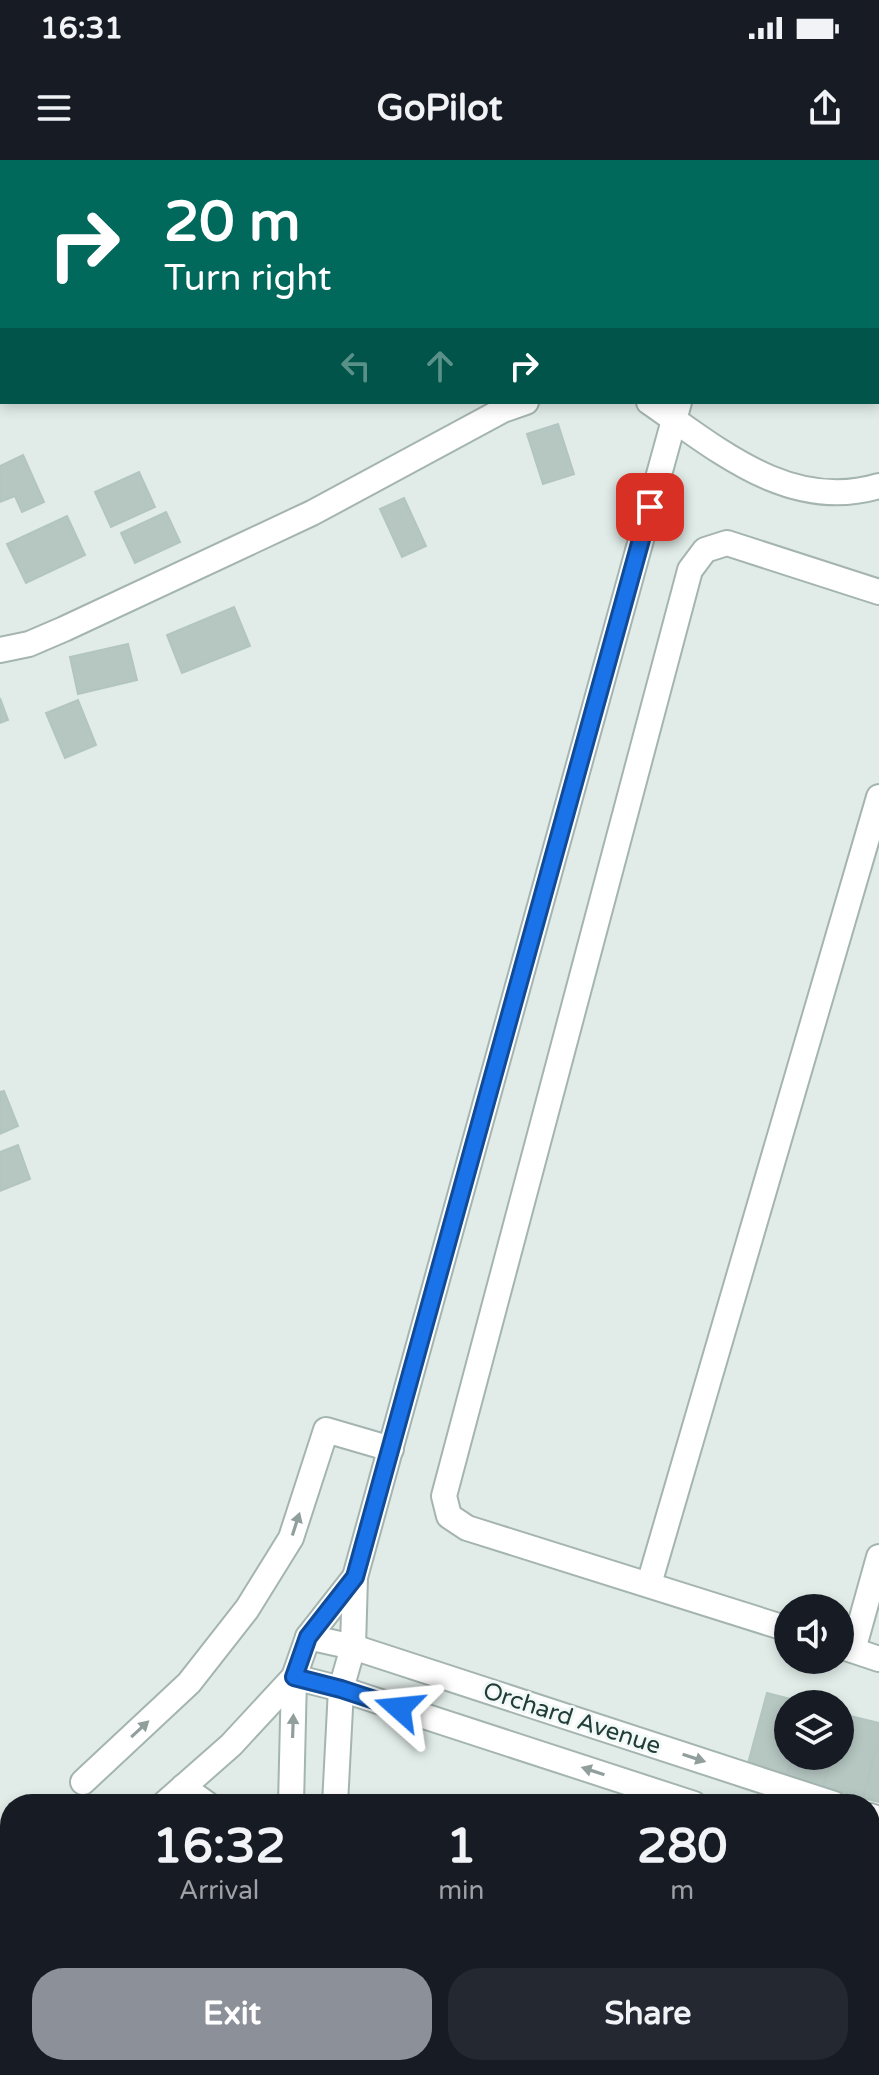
<!DOCTYPE html>
<html lang="en">
<head>
<meta charset="utf-8">
<style>
  :root { --surface:#171b24; --page:#242831; --text:#f1f3f6; --muted:#9ea1a6; --accent:#8c9099 }
  body { margin:0; font-family:"Varela Round",sans-serif; background:var(--page); color:var(--text); height:100vh; display:flex; flex-direction:column; font-size:30px; white-space:nowrap }
  * { box-sizing:border-box; margin:0 }
  p { font-size:26px; color:var(--muted) }
  .icon { flex:none; width:44px; height:44px; fill:none; stroke:currentColor; stroke-width:2; stroke-linecap:round; stroke-linejoin:round }
  .map { position:relative; flex:1; overflow:hidden }
  .sheet { position:absolute; left:0px; top:1634px; width:880px; height:282px; display:flex; flex-direction:column; background:var(--surface); border-radius:32px 32px 0 0; box-shadow:0 4px 12px #0003 }
  .sheet>* { flex:none }
  .banner { position:absolute; left:0px; top:0px; width:880px; height:244px; box-shadow:0 4px 12px #0003; background:#00695c; color:#fff; overflow:hidden }
  .controls { position:absolute; left:774px; top:1434px; display:grid; gap:16px }
  .controls a { display:grid; place-items:center; width:80px; height:80px; border-radius:50%; background:var(--surface); box-shadow:0 4px 12px #0003; font-size:40px }
  .pin { position:absolute; display:grid; place-items:center; width:68px; height:68px; color:#fff; margin:-34px; border-radius:16px; box-shadow:0 4px 12px #0006 }
  .me { position:absolute; width:88px; margin:-44px; rotate:288deg; stroke-linejoin:round; filter:drop-shadow(0 0 6px #0008) }
  .turn { display:flex; align-items:center; gap:28px; height:168px; padding:0 32px; font-size:36px }
  .turn .icon { width:104px; height:104px; stroke-width:2.5 }
  .turn b { display:block; font-size:56px; line-height:68px }
  .lanes { display:flex; align-items:center; height:76px; padding:0 32px; background:#0003; justify-content:center; gap:40px; direction:ltr }
  .lanes .off { opacity:.35 }
  .eta { display:flex; justify-content:space-evenly; align-items:center; height:136px; text-align:center }
  .eta b { font-size:48px; font-weight:700; line-height:56px }
  .cta { display:flex; gap:16px; margin-top:auto; padding:16px 32px }
  .cta a { flex:1; height:92px; border-radius:32px; background:var(--accent); color:#fff; font-size:32px; font-weight:700; line-height:92px; text-align:center }
  .cta a+a { background:var(--page); color:var(--text) }
  .status { display:flex; justify-content:space-between; align-items:center; height:56px; padding:0 40px; background:var(--surface); direction:ltr }
  .status svg { height:22px; fill:currentColor }
  header { display:flex; justify-content:space-between; align-items:center; height:104px; padding:0 32px; background:var(--surface); font-size:36px; font-weight:700 }
  .map>svg:first-child { display:block }
</style>
</head>
<body>
<div class="status"><b>16:31</b><svg viewBox="0 0 49 12"><path d="M0 12V9h3v3zM5 12V6h3v6zM10 12V3h3v9zM15 12V0h3v12zM26 1h20v11H26zM47 4h2v5h-2z"/></svg></div>
<header><svg class="icon" aria-label="menu" viewBox="0 0 24 24"><path d="M4 6h16M4 12h16M4 18h16"/></svg>GoPilot<svg class="icon" aria-label="share" viewBox="0 0 24 24"><path d="M12 15V3M7 8l5-5 5 5M5 13v7h14v-7"/></svg></header>
<div class="map">
<svg width="879" height="1915" viewBox="0 0 879 1915">
  <rect width="100%" height="100%" fill="#e1ece8"/>
  <!-- building -->
  <g fill="#b6c7c2" stroke="#b3c5c0" stroke-width="2">
    <polygon points="2,169 2,227 0,228 0,170"/>
    <polygon points="558,264 574,314 543,324 527,274"/>
    <polygon points="23,295 44,342 22,352 15,336 0,342 0,306"/>
    <polygon points="139,312 155,347 111,367 95,332"/>
    <polygon points="404,338 426,386 402,397 380,349"/>
    <polygon points="166,352 180,382 135,403 121,373"/>
    <polygon points="67,356 85,395 26,423 7,384"/>
    <polygon points="234,447 250,486 182,513 167,475"/>
    <polygon points="128,484 137,520 78,534 70,497"/>
    <polygon points="0,538 8,560 0,563"/>
    <polygon points="78,540 96,585 65,598 46,553"/>
    <polygon points="4,931 18,966 0,974 0,932"/>
    <polygon points="18,985 30,1019 0,1031 0,992"/>
    <polygon points="767,1533 806,1543 788,1544 788,1596 792,1596 787,1617 747,1607"/>
    <polygon points="842,1554 879,1563 879,1578 863,1638 823,1627 832,1596 840,1596"/>
    <polygon points="879,1578 879,1642 863,1638"/>
    <polygon points="792,1596 832,1596 823,1627 787,1617"/>
    <polygon points="870,1829 879,1832 879,1904 870,1901"/>
    <rect x="424" y="1906" width="55" height="9"/>
  </g>
  <g fill="none" stroke-linecap="round" stroke-linejoin="round">
    <defs>
      <g id="minor">
        <polyline points="747,2 747,0"/>
        <path d="M649 242C717 289 790 353 879 326"/>
        <polyline points="0,490 29,484 64,469 312,353 503,250 526,242"/>
        <polyline points="649,1424 879,637"/>
        <polyline points="788,1469 467,1368 449,1356 444,1336 690,410 705,390 727,383 879,432"/>
        <polyline points="308,1477 353,1487 834,1644"/>
        <polyline points="840,1486 879,1499"/>
        <polyline points="853,1490 879,1397"/>
        <polyline points="83,1622 189,1523 247,1449 291,1378 326,1270 391,1289"/>
        <polyline points="183,1627 207,1644"/>
        <polyline points="164,1644 231,1585 294,1517 341,1529 694,1644"/>
        <polyline points="291,1644 294,1517 308,1477 355,1417"/>
        <polyline points="335,1644 341,1529 353,1487 355,1417 679,242"/>
        <polyline points="870,1656 879,1659"/>
        <polyline points="870,1701 879,1704"/>
        <polyline points="756,1906 785,1915"/>
        <polyline points="287,1915 287,1906"/>
        <polyline points="329,1915 329,1906"/>
        <polyline points="541,1915 541,1906"/>
      </g>
    </defs>
    <!-- minor casing -->
    <use href="#minor" stroke="#a4b4b0" stroke-width="28"/>
    <!-- minor -->
    <use href="#minor" stroke="#fff" stroke-width="24"/>
  </g>
  <!-- one-way arrows -->
  <defs><path id="oneway-solid" d="M-6-.8H1V-3.2L6.5 0L1 3.2V.8H-6Z" transform="scale(2)"/></defs>
  <g fill="#909e9c">
    <use href="#oneway-solid" transform="translate(296 1364) rotate(-72)"/>
    <use href="#oneway-solid" transform="translate(293 1566) rotate(-88)"/>
    <use href="#oneway-solid" transform="translate(140 1569) rotate(-43)"/>
    <use href="#oneway-solid" transform="translate(694 1598) rotate(18)"/>
    <use href="#oneway-solid" transform="translate(593 1611) rotate(-162)"/>
  </g>
  <g fill="none" stroke-linecap="round" stroke-linejoin="round">
    <defs>
      <polyline id="route" points="399,1548 341,1529 294,1517 308,1477 355,1417 650,347"/>
    </defs>
    <!-- route casing -->
    <use href="#route" stroke="#114b97" stroke-width="20"/>
    <!-- route -->
    <use href="#route" stroke="#1a73e8" stroke-width="14"/>
  </g>
  <g text-anchor="middle" stroke-width="6" stroke-linejoin="round" paint-order="stroke">
    <!-- street labels -->
    <g font-size="24" fill="#213d39" stroke="#f1f8f6">
      <text transform="translate(572 1558) rotate(18)" y="8">Orchard Avenue</text>
    </g>
  </g>
</svg>
<div class="controls">
<a><svg class="icon" aria-label="sound" viewBox="0 0 24 24"><path d="M4 9h4l5-4v14l-5-4H4zM17 9q2 3 0 6"/></svg></a>
<a><svg class="icon" aria-label="layers" viewBox="0 0 24 24"><path d="M12 4l9 5-9 5-9-5zM3 14l9 5 9-5"/></svg></a>
</div>
<div class="pin" style="left:650px;top:347px;background:#d93025"><svg class="icon" aria-label="arrive" viewBox="0 0 24 24"><path d="M6 21V4h12l-3 4 3 4H6"/></svg></div>
<svg class="me" style="left:399px;top:1548px" viewBox="-20 -20 40 40"><path d="M0-17L14 15 0 8-14 15z" fill="#1a73e8" stroke="#fff" stroke-width="4"/></svg>
<div class="banner">
<div class="turn"><svg class="icon" aria-label="right" viewBox="0 0 24 24"><path d="M7 20v-9h11M14 6l5 5-5 5"/></svg><div><b>20 m</b>Turn right</div></div>
<div class="lanes"><svg class="icon off" aria-label="left" viewBox="0 0 24 24"><path d="M17 20v-9H6M10 6l-5 5 5 5"/></svg><svg class="icon off" aria-label="ahead" viewBox="0 0 24 24"><path d="M12 20V5M6 11l6-6 6 6"/></svg><svg class="icon" aria-label="right" viewBox="0 0 24 24"><path d="M7 20v-9h11M14 6l5 5-5 5"/></svg></div>
</div>
<section class="sheet">
<div class="eta">
<div><b>16:32</b><p>Arrival</p></div>
<div><b>1</b><p>min</p></div>
<div><b>280</b><p>m</p></div>
</div>
<div class="cta"><a>Exit</a><a>Share</a></div>
</section>
</div>
</body>
</html>
